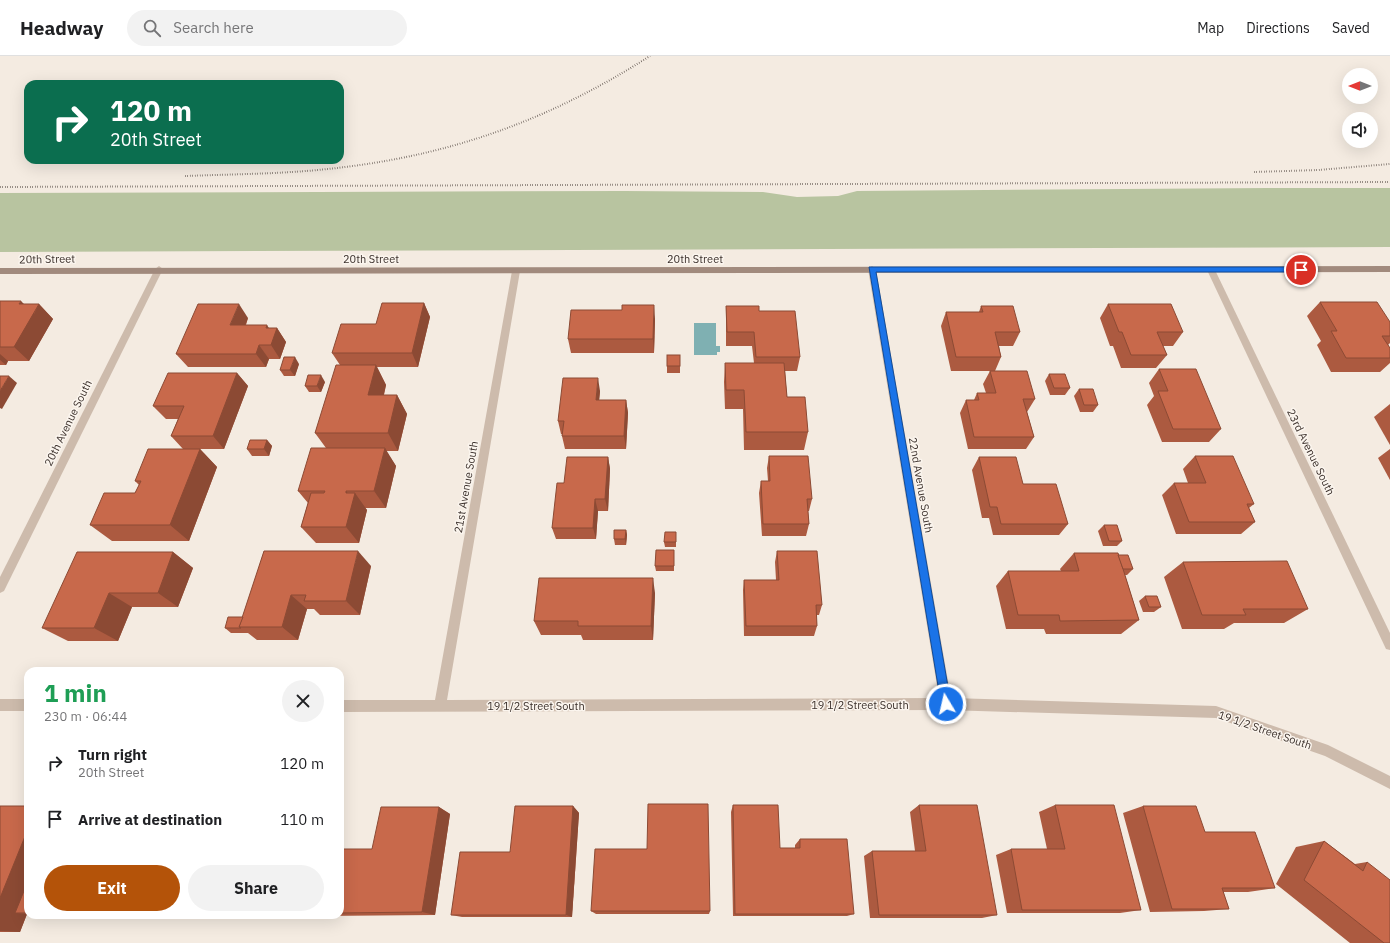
<!DOCTYPE html>
<html lang="en">
<head>
<meta charset="utf-8">
<style>
  :root { --surface:#fff; --page:#f2f2f2; --text:#202124; --muted:#757577; --line:#e0e0e0; --accent:#b45309 }
  body { margin:0; font-family:"IBM Plex Sans",sans-serif; background:var(--page); color:var(--text); height:100vh; display:flex; flex-direction:column; font-size:15px; white-space:nowrap }
  * { box-sizing:border-box; margin:0 }
  p { font-size:13px; color:var(--muted) }
  .icon { flex:none; width:22px; height:22px; fill:none; stroke:currentColor; stroke-width:2; stroke-linecap:round; stroke-linejoin:round }
  .map { position:relative; flex:1; overflow:hidden }
  .panel { position:absolute; left:24px; top:611px; width:320px; height:252px; display:flex; flex-direction:column; background:var(--surface); border-radius:12px; box-shadow:0 4px 16px #0002 }
  .panel>* { flex:none }
  .hud { position:absolute; left:24px; top:24px; width:320px; height:84px; border-radius:12px; box-shadow:0 4px 16px #0002; background:#0b6e4f; color:#fff; overflow:hidden }
  .needle { width:26px; rotate:270deg }
  .buttons { position:absolute; left:1342px; top:12px; display:grid; gap:8px }
  .buttons a { display:grid; place-items:center; width:36px; height:36px; border-radius:50%; background:var(--surface); box-shadow:0 4px 16px #0002; font-size:20px }
  .pin { position:absolute; display:grid; place-items:center; width:34px; height:34px; color:#fff; margin:-17px; border:2px solid #fff; border-radius:50%; box-shadow:0 1px 4px #0007 }
  .me { position:absolute; width:44px; margin:-22px; rotate:351deg; stroke-linejoin:round; filter:drop-shadow(0 0 3px #0008) }
  .turn { display:flex; align-items:center; gap:14px; height:84px; padding:0 20px; font-size:18px }
  .turn .icon { width:52px; height:52px; stroke-width:2.5 }
  .turn b { display:block; font-size:28px; line-height:34px }
  .round { display:grid; place-items:center; flex:none; width:42px; height:42px; border-radius:21px; background:var(--page) }
  .overview { display:flex; align-items:center; justify-content:space-between; height:68px; padding:0 20px }
  h1 { font-size:24px; font-weight:700; line-height:30px; color:#1e9e55 }
  .action { display:flex; gap:8px; margin-top:auto; padding:8px 20px }
  .action a { flex:1; height:46px; border-radius:24px; background:var(--accent); color:#fff; font-size:16px; font-weight:700; line-height:46px; text-align:center }
  .action a+a { background:var(--page); color:var(--text) }
  ul { padding:0; list-style:none }
  li { display:flex; align-items:center; gap:12px; height:56px; padding:0 20px }
  li div { flex:1 }
  li b { display:block; font-size:15px }
  li em { font-style:normal }
  header { display:flex; align-items:center; gap:24px; box-sizing:border-box; height:56px; padding:0 20px; background:var(--surface); border-bottom:1px solid var(--line) }
  header strong { font-size:19px }
  nav { display:flex; gap:22px; margin-inline-start:auto; font-size:14px }
  .search { width:280px; height:36px; background:var(--page); display:flex; align-items:center; gap:10px; box-sizing:border-box; padding:0 14px; border-radius:22px; color:var(--muted); font-size:15px }
  .map>svg:first-child { display:block }
</style>
</head>
<body>
<header>
<strong>Headway</strong>
<div class="search"><svg class="icon" aria-label="search" viewBox="0 0 24 24"><circle cx="10" cy="10" r="6"/><path d="M15 15l6 6"/></svg>Search here</div>
<nav><a>Map</a><a>Directions</a><a>Saved</a></nav>
</header>
<div class="map">
<svg width="1390" height="887" viewBox="0 0 1390 887">
  <rect width="100%" height="100%" fill="#f4ebe1"/>
  <!-- green -->
  <polygon fill="#b8c4a0" points="1268,132 1390,132 1390,191 0,196 0,137 624,135 763,136 797,141 838,140 857,135"/>
  <!-- water -->
  <polygon fill="#7fb0b2" points="694,267 716,267 716,290 720,290 720,296 717,296 717,299 694,299"/>
  <g fill="none" stroke-linecap="round" stroke-linejoin="round">
    <!-- street -->
    <g fill="#cdbbac" fill-rule="evenodd">
      <polygon points="159,210 163,213 4,535 0,537 0,521 155,213"/>
      <polygon points="872,210 876,213 951,642 1216,650 1328,689 1390,720 1390,733 1325,700 1216,662 946,654 340,656 340,644 435,644 512,215 516,212 520,215 447,644 939,642 868,213"/>
      <polygon points="1211,211 1215,214 1390,577 1390,594 1386,593 1207,214"/>
      <rect x="0" y="643" width="28" height="12"/>
    </g>
    <!-- secondary -->
    <polygon fill="#a18a7d" fill-rule="evenodd" points="1390,210 1390,216 0,218 0,212"/>
    <!-- rail -->
    <g stroke="#3b302b" stroke-width="2" stroke-dasharray="0.5 2" stroke-linecap="butt">
      <polyline points="1254,116 1318,114 1390,108"/>
      <path d="M185 120C238 118 292 118 345 111 459 97 554 61 650 0"/>
      <polyline points="0,131 1390,126"/>
    </g>
  </g>
  <!-- wall -->
  <g fill="#ac5a40">
    <polygon points="0,245 24,248 39,248 53,263 29,305 8,305 6,309 0,309"/>
    <polygon points="1320,246 1390,266 1390,287 1388,289 1390,292 1390,307 1380,316 1331,316 1317,289 1321,285 1307,260"/>
    <polygon points="424,247 430,261 418,311 377,311 386,329 384,339 397,339 407,358 398,395 386,395 396,410 386,452 365,452 367,454 359,487 316,487 301,471 308,447 298,435 326,392 315,377 340,309 332,297 376,268"/>
    <polygon points="1108,248 1183,276 1173,290 1163,290 1167,299 1156,312 1121,312 1113,290 1110,290 1100,262"/>
    <polygon points="726,250 759,255 800,301 797,315 785,315 787,341 808,376 804,394 744,394 743,353 725,353 724,326 725,307 754,307 752,290 726,290"/>
    <polygon points="981,250 1020,276 1013,290 999,290 1001,301 995,315 951,315 941,270 946,256 979,256"/>
    <polygon points="622,254 655,263 654,297 571,297 568,283"/>
    <polygon points="248,262 246,269 268,272 277,272 286,286 280,303 269,303 266,311 188,311 176,298"/>
    <polygon points="680,299 680,317 667,317 667,310"/>
    <polygon points="299,308 295,320 284,320 280,314"/>
    <polygon points="1159,313 1221,373 1209,386 1162,386 1147,349 1154,340 1149,327"/>
    <polygon points="990,315 1035,343 1027,356 1034,381 1026,393 968,393 960,357 966,344 974,344 977,337 986,337 983,328"/>
    <polygon points="237,317 248,330 224,393 183,393 171,380 178,363 166,363 153,350"/>
    <polygon points="1049,318 1070,332 1065,339 1050,339 1045,325"/>
    <polygon points="325,326 321,336 309,336 305,330"/>
    <polygon points="1079,333 1098,349 1093,356 1080,356 1074,340"/>
    <polygon points="600,335 599,344 626,344 628,357 626,393 565,393 562,380 562,378 561,378 558,365"/>
    <polygon points="1390,348 1390,389 1374,361"/>
    <polygon points="267,384 272,390 269,400 252,400 247,393"/>
    <polygon points="200,393 217,411 189,485 112,485 90,469 135,437 139,429 135,425"/>
    <polygon points="1390,393 1390,424 1378,402"/>
    <polygon points="769,400 812,443 809,455 808,455 809,468 806,480 762,480 759,437 761,425 768,425 767,412"/>
    <polygon points="1195,400 1254,448 1249,452 1255,466 1241,478 1176,478 1162,439 1174,427 1188,427 1183,413"/>
    <polygon points="608,401 610,413 608,455 598,455 596,483 556,483 552,472 564,427"/>
    <polygon points="979,401 1023,428 1068,468 1059,479 993,479 989,462 982,462 972,414"/>
    <polygon points="1104,469 1122,485 1117,490 1103,490 1098,475"/>
    <polygon points="626,474 627,479 626,489 615,489 614,483"/>
    <polygon points="676,476 676,491 665,491 664,486"/>
    <polygon points="674,494 674,515 656,515 655,510"/>
    <polygon points="264,495 371,510 360,559 320,559 314,553 307,553 298,584 257,584 248,577 231,577 225,572 243,561"/>
    <polygon points="777,495 822,549 819,559 816,559 817,570 814,580 744,580 743,534 744,524 776,524 775,506"/>
    <polygon points="173,496 193,512 178,551 132,551 118,585 68,585 42,572"/>
    <polygon points="1074,497 1118,499 1133,513 1127,519 1125,519 1139,564 1121,578 1046,578 1044,573 1006,573 996,530 1008,515 1061,515 1060,513"/>
    <polygon points="1183,506 1308,553 1284,567 1234,567 1224,573 1182,573 1164,521"/>
    <polygon points="655,537 653,584 583,584 581,579 541,579 534,565"/>
    <polygon points="1145,540 1161,551 1154,556 1143,556 1139,545"/>
    <polygon points="733,749 780,792 795,792 795,789 800,783 854,858 847,860 733,860 731,756"/>
    <polygon points="919,749 997,859 982,862 870,862 864,800 872,795 915,795 910,756"/>
    <polygon points="1055,749 1141,854 1120,857 1007,857 996,799 1011,793 1047,793 1039,756"/>
    <polygon points="0,750 28,750 28,858 27,858 20,876 0,876"/>
    <polygon points="573,750 579,757 572,861 462,861 451,859 510,796"/>
    <polygon points="1143,750 1205,776 1275,832 1248,836 1223,836 1229,853 1204,855 1150,856 1123,757"/>
    <polygon points="439,751 450,758 435,859 320,860 316,859 340,859 340,793 372,793"/>
    <polygon points="1324,785 1355,808 1367,806 1390,887 1350,887 1276,828 1296,791"/>
    <polygon points="591,855 710,855 709,858 596,858"/>
    <polygon points="41,859 300,859 299,862 184,862 158,859 47,860"/>
  </g>
  <!-- shaded-wall -->
  <g fill="#8c4a34">
    <polygon points="21,245 34,258 39,248 53,263 29,305 14,291 19,248"/>
    <polygon points="424,247 430,261 418,311 412,297"/>
    <polygon points="239,248 248,262 240,283 230,269"/>
    <polygon points="654,249 655,263 654,297 653,283"/>
    <polygon points="267,269 274,280 277,272 286,286 280,303 271,289 266,272"/>
    <polygon points="259,289 269,303 266,311 256,298"/>
    <polygon points="0,298 8,305 6,309 0,304"/>
    <polygon points="295,301 299,308 295,320 290,314"/>
    <polygon points="376,309 386,329 379,358 368,339"/>
    <polygon points="237,317 248,330 224,393 213,380"/>
    <polygon points="321,319 325,326 321,336 317,330"/>
    <polygon points="9,320 17,327 2,353 0,352 0,335"/>
    <polygon points="598,322 600,335 598,357 596,344"/>
    <polygon points="397,339 407,358 398,395 388,377"/>
    <polygon points="626,344 628,357 626,393 624,380"/>
    <polygon points="267,384 272,390 269,400 264,393"/>
    <polygon points="385,392 396,410 386,452 374,435"/>
    <polygon points="200,393 217,411 189,485 170,469"/>
    <polygon points="608,401 610,413 608,455 605,443"/>
    <polygon points="346,435 353,444 355,437 367,454 359,487 346,471"/>
    <polygon points="595,443 598,455 596,483 593,472"/>
    <polygon points="626,474 627,479 626,489 625,483"/>
    <polygon points="358,495 371,510 360,559 346,545"/>
    <polygon points="173,496 193,512 178,551 158,537"/>
    <polygon points="653,522 655,537 653,584 651,570"/>
    <polygon points="109,537 132,551 118,585 94,572"/>
    <polygon points="291,539 307,553 298,584 282,571"/>
    <polygon points="573,750 579,757 572,861 566,859"/>
    <polygon points="439,751 450,758 435,859 422,856"/>
    <polygon points="28,773 28,857 15,857 27,858 20,876 0,875 0,842"/>
    <polygon points="279,859 300,859 299,862"/>
  </g>
  <!-- building -->
  <g fill="#c8694b" stroke="#8c4a34">
    <polygon points="0,245 21,245 19,248 39,248 14,291 0,291"/>
    <polygon points="1320,246 1377,246 1390,266 1390,280 1382,280 1390,292 1390,302 1346,302 1331,275 1337,275"/>
    <polygon points="382,247 424,247 412,297 332,297 341,268 376,268"/>
    <polygon points="198,248 239,248 230,269 267,269 266,272 277,272 271,289 259,289 256,298 176,298"/>
    <polygon points="1108,248 1171,248 1183,276 1157,276 1167,299 1131,299 1122,276 1119,276"/>
    <polygon points="622,249 654,249 653,283 568,283 571,254 622,254"/>
    <polygon points="726,250 759,250 759,255 795,255 800,301 756,301 754,276 727,276"/>
    <polygon points="981,250 1013,250 1020,276 995,276 1001,301 956,301 946,256 983,256"/>
    <rect x="667" y="299" width="13" height="11"/>
    <polygon points="284,301 295,301 290,314 280,314"/>
    <polygon points="725,307 784,307 787,341 805,341 808,376 746,376 744,334 726,334"/>
    <polygon points="336,309 376,309 368,339 397,339 388,377 315,377"/>
    <polygon points="1159,313 1196,313 1221,373 1173,373 1158,335 1168,335"/>
    <polygon points="990,315 1027,315 1035,343 1023,343 1034,381 974,381 966,344 979,344 977,337 996,337"/>
    <polygon points="168,317 237,317 213,380 171,380 184,350 153,350"/>
    <polygon points="1049,318 1065,318 1070,332 1054,332"/>
    <polygon points="308,319 321,319 317,330 305,330"/>
    <polygon points="0,320 9,320 0,335"/>
    <polygon points="563,322 598,322 596,344 626,344 624,380 562,380 564,365 558,365"/>
    <polygon points="1079,333 1093,333 1098,349 1084,349"/>
    <polygon points="250,384 267,384 264,393 247,393"/>
    <polygon points="311,392 385,392 374,435 346,435 346,437 355,437 346,471 301,471 311,437 324,437 325,435 298,435"/>
    <polygon points="148,393 200,393 170,469 90,469 104,437 135,437 141,425 135,425"/>
    <polygon points="769,400 808,400 812,443 807,443 809,468 763,468 761,425 770,425"/>
    <polygon points="1195,400 1233,400 1254,448 1247,448 1255,466 1189,466 1174,427 1206,427"/>
    <polygon points="567,401 608,401 605,443 595,443 593,472 552,472 557,427 564,427"/>
    <polygon points="979,401 1016,401 1023,428 1056,428 1068,468 1001,468 997,451 990,451"/>
    <polygon points="1104,469 1117,469 1122,485 1109,485"/>
    <polygon points="614,474 626,474 625,483 614,483"/>
    <polygon points="665,476 676,476 676,486 664,486"/>
    <polygon points="656,494 674,494 674,510 655,510"/>
    <polygon points="264,495 358,495 346,545 304,545 306,539 291,539 282,571 239,571"/>
    <polygon points="777,495 817,495 822,549 816,549 817,570 746,570 744,524 779,524"/>
    <polygon points="77,496 173,496 158,537 109,537 94,572 42,572"/>
    <polygon points="1074,497 1118,497 1139,564 1060,565 1059,559 1018,559 1008,515 1079,515"/>
    <polygon points="1118,499 1128,499 1133,513 1123,513"/>
    <polygon points="1287,505 1308,553 1243,553 1246,559 1202,559 1183,506"/>
    <polygon points="539,522 653,522 651,570 578,570 578,565 534,565"/>
    <polygon points="1145,540 1157,540 1161,551 1149,551"/>
    <polygon points="228,561 243,561 239,571 241,572 225,572"/>
    <polygon points="648,748 708,748 710,855 591,855 595,793 647,793"/>
    <polygon points="733,749 778,749 780,792 800,792 800,783 847,783 854,858 735,858"/>
    <polygon points="919,749 977,749 997,859 879,859 872,795 926,795"/>
    <polygon points="1055,749 1114,749 1141,854 1022,854 1011,793 1065,793"/>
    <polygon points="0,750 28,750 28,773 0,842"/>
    <polygon points="515,750 573,750 566,859 451,859 460,796 510,796"/>
    <polygon points="1143,750 1196,750 1205,776 1255,776 1275,832 1222,832 1229,853 1172,853"/>
    <polygon points="381,751 439,751 422,856 340,857 340,793 372,793"/>
    <polygon points="1324,785 1363,815 1367,806 1390,824 1390,887 1384,887 1304,824"/>
    <polygon points="28,825 28,857 15,857"/>
  </g>
  <!-- route -->
  <polygon fill="#1a73e8" stroke="#114b97" points="869,211 1301,211 1304,214 1301,216 876,216 951,648 950,652 946,654 942,652 941,648"/>
  <g text-anchor="middle" stroke-width="3" stroke-linejoin="round" paint-order="stroke">
    <!-- street labels -->
    <g font-size="11" fill="#3b302b" stroke="#fbf5ee">
      <text transform="translate(47 203) rotate(-1)" y="4">20th Street</text>
      <text x="371" y="207">20th Street</text>
      <text x="695" y="207">20th Street</text>
      <text transform="translate(68 367) rotate(-64)" y="4">20th Avenue South</text>
      <text transform="translate(1311 396) rotate(64)" y="4">23rd Avenue South</text>
      <text transform="translate(921 429) rotate(80)" y="4">22nd Avenue South</text>
      <text transform="translate(466 431) rotate(-80)" y="4">21st Avenue South</text>
      <text x="860" y="653">19 1/2 Street South</text>
      <text x="536" y="654">19 1/2 Street South</text>
      <text transform="translate(1265 674) rotate(19)" y="4">19 1/2 Street South</text>
    </g>
  </g>
</svg>
<div class="buttons">
<a><svg class="needle" viewBox="-14 -14 28 28"><path d="M0-13l5 13h-10z" fill="#e53935"/><path d="M0 13l5-13h-10z" fill="#757577"/></svg></a>
<a><svg class="icon" aria-label="sound" viewBox="0 0 24 24"><path d="M4 9h4l5-4v14l-5-4H4zM17 9q2 3 0 6"/></svg></a>
</div>
<div class="pin" style="left:1301px;top:214px;background:#d93025"><svg class="icon" aria-label="arrive" viewBox="0 0 24 24"><path d="M6 21V4h12l-3 4 3 4H6"/></svg></div>
<svg class="me" style="left:946px;top:648px" viewBox="-20 -20 40 40"><circle r="17" fill="#1a73e8" stroke="#fff" stroke-width="3"/><path d="M0-11L8 9 0 5-8 9z" fill="#fff"/></svg>
<div class="hud">
<div class="turn"><svg class="icon" aria-label="right" viewBox="0 0 24 24"><path d="M7 20v-9h11M14 6l5 5-5 5"/></svg><div><b>120 m</b>20th Street</div></div>
</div>
<section class="panel">
<div class="overview"><div><h1>1 min</h1><p>230 m · 06:44</p></div><a class="round"><svg class="icon" aria-label="close" viewBox="0 0 24 24"><path d="M6 6l12 12M18 6L6 18"/></svg></a></div>
<ul>
<li><svg class="icon" aria-label="right" viewBox="0 0 24 24"><path d="M7 20v-9h11M14 6l5 5-5 5"/></svg><div><b>Turn right</b><p>20th Street</p></div><em>120 m</em></li>
<li><svg class="icon" aria-label="arrive" viewBox="0 0 24 24"><path d="M6 21V4h12l-3 4 3 4H6"/></svg><div><b>Arrive at destination</b></div><em>110 m</em></li>
</ul>
<div class="action"><a>Exit</a><a>Share</a></div>
</section>
</div>
</body>
</html>
